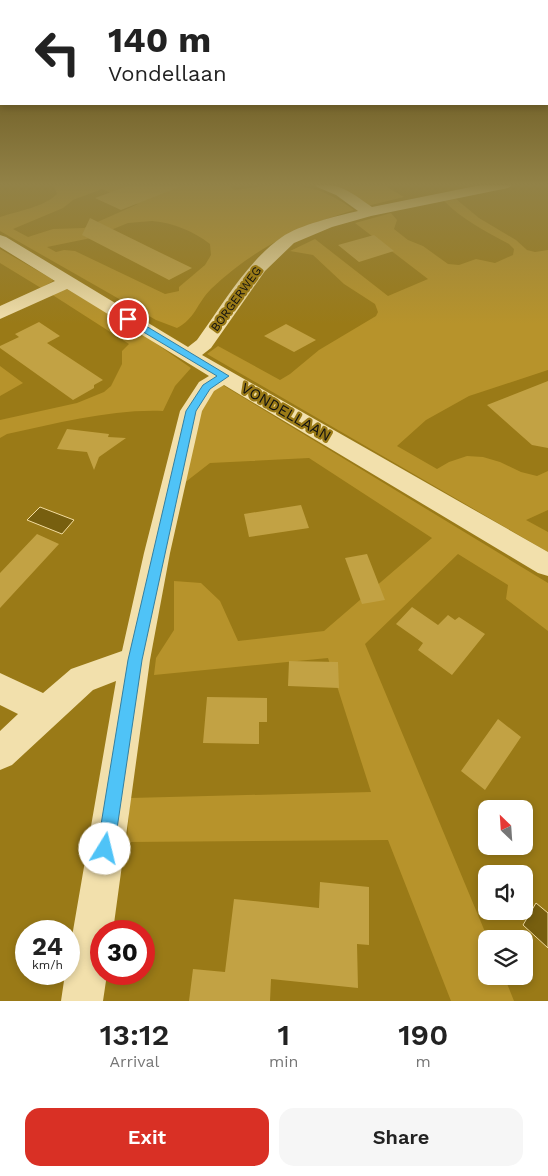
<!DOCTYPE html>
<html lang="en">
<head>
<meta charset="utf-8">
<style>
  :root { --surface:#fff; --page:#f6f6f6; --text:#222; --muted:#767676; --accent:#d93025 }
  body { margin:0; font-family:"Work Sans",sans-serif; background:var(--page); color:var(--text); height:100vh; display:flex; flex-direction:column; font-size:19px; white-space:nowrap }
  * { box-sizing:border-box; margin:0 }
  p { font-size:16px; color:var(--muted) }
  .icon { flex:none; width:28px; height:28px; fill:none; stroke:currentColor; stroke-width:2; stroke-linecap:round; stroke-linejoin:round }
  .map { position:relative; height:1001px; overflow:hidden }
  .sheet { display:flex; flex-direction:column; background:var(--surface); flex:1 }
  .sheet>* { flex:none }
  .hud { position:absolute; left:0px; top:0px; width:549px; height:105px; box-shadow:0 2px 8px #0003; background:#fff; color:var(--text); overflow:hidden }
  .needle { width:32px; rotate:335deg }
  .tools { position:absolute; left:478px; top:800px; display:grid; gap:10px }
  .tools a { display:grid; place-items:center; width:55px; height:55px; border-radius:10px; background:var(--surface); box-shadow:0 2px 8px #0003; font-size:25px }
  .speed { position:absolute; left:15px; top:920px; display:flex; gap:10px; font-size:25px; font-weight:700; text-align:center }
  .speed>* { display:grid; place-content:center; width:65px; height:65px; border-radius:50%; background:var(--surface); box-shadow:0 2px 8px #0003; line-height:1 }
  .speed small { font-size:12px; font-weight:400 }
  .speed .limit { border:8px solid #d22; background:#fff; color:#111 }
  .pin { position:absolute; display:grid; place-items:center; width:42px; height:42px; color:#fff; margin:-21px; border:2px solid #fff; border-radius:50%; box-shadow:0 1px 5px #0007 }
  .me { position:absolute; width:55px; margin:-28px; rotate:9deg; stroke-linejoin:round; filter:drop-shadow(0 0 4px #0008) }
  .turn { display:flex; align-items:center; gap:18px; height:105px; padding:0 25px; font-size:22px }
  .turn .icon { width:65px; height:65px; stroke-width:2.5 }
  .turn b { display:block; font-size:35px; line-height:42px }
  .eta { display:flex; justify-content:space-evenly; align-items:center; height:85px; text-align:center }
  .eta b { font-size:30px; font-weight:600; line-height:35px }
  .action { display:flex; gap:10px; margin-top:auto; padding:10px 25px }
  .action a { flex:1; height:58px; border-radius:15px; background:var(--accent); color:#fff; font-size:20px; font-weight:600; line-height:58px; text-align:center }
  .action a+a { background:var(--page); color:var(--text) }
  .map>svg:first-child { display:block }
  .green { fill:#b7932b; fill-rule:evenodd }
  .water { fill:#775f0f; stroke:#f4dd9f }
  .building { fill:#c2a244 }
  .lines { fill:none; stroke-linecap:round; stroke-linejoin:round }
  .minor { fill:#f2e0ac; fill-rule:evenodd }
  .route { fill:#4fc3f7; stroke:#337fa1 }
  .labels { text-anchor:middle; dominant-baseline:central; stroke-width:4.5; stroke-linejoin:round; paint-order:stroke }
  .far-street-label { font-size:12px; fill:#111; stroke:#9a7a17 }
  .street-label { font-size:15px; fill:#111; stroke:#9a7a17 }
</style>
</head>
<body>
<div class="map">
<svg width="548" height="1001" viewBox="0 0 548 1001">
  <rect width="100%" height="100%" fill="#9a7a17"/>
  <!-- green -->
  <path class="green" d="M53,184H228L234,190C282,183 312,179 354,210C300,226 253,249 211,289C197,303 195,319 177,328L156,320L0,231V217C18,211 44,207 57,194ZM102,189L138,204L84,228L53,229L28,237L13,229L63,208L73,200ZM152,221C174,223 193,231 210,244L211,255L205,265L179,287V291L165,294L75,251L64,250L56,252L47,247L91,238L128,223Z
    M316,184H382L404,197L363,207Z
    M456,199L479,218L516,240L527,250L535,252L548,250V370L469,396L426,420L397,446L437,469L449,462L467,456L483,457L500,462L521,472L537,476L548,471V510L526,520L548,532V552L207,354L218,346L280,380L290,374L319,350L376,316L378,312L375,304L344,284L313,255L290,251L315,239L388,296L428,279L355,223L391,213L397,220L394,229L408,240L423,246L448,264L459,265L476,259L495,263L513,255L514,249L509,244C485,231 463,220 444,201Z
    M0,249L52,279L53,281L41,288L0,263Z
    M65,288L135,329L191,368L175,386L163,411C111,409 59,423 7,434L0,438V420L77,403L104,392L111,386L122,364V351L129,344L51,294Z
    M0,366L23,383L0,396Z
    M221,384L548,583V631L506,599L508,585L458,554L365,644L488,939H486V976H504L514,1001H451L388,840L127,842L130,798L371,792L328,658L154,675L156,658L174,630V581L201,583L220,601L238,641L324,631L432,538L309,458L210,463L161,501L189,400Z"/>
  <!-- water -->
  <path class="water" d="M40,507L74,520L62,534L27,520Z
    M536,903L548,913V948L523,925Z"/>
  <!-- building -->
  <path class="building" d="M133,184H184V185L121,210L95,198Z
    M90,218L159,252L192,268L169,280L82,235Z
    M374,235L394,251L359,262L338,245Z
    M39,322L60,336L47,343L103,380L94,385V388L73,400L0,348V346L19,337L15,334Z
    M286,324L316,340L294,352L264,336Z
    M548,381V448L532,445L487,405Z
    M67,429L109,434L108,437L126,438L99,457L94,470L87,452L57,449Z
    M301,505L309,528L249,537L244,514Z
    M37,534L59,544L0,608V573Z
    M367,554L385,600L362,604L345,558Z
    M412,607L438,625L448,615L455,620L459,617L485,634L452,675L418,650L423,643L396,624Z
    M289,661L338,662L339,688L288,686Z
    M207,697L267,698V722H259V744L203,743Z
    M498,719L521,737L485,790L461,771Z
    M320,882L369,887V945L357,944L358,988L271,979L270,1001H189L193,969L225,972L234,899L319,908Z"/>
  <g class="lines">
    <!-- minor -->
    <path class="minor" d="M315,184C343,184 350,192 372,207L486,184H515L508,188L371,216L332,227L294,243L265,271L211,348L202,355L548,552V576L538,573L224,385L214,391L202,411L170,553L150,660L113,931H101V974H107L103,1001H61L65,974H69V954L116,681L93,690L12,765L0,770V731L18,714L0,705V673L43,693L71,669L122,651L144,553L180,411L199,382L209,376L67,289L0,319V306L55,281L0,247V235L6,237L188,347L197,340C221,307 248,260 282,237C299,225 337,216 358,211L336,195L317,187Z"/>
  </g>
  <!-- sky -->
  <linearGradient id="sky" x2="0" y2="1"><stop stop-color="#55430d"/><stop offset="0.57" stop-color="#928247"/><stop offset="1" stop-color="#928247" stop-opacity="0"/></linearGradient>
  <rect width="548" height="324" fill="url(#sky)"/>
  <!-- route -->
  <path class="route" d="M125,317H131L229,376L210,389L196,411L142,660L114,849L111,855L105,858L99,855L97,849L128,660L186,411L203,385L217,376L125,321Z"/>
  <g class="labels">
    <!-- far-street labels -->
    <g class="far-street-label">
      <text transform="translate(236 299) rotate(-54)">BORGERWEG</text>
    </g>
    <!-- street labels -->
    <g class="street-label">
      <text transform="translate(286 412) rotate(30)">VONDELLAAN</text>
    </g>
  </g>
</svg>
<div class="tools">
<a><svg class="needle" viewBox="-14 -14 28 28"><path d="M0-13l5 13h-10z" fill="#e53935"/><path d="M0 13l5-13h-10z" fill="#767676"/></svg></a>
<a><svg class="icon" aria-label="sound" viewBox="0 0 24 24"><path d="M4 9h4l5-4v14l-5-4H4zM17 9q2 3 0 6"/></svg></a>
<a><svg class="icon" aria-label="layers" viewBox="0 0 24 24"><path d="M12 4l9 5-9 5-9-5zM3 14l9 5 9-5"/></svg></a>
</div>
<div class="speed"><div>24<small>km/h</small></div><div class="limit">30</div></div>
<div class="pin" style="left:128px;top:319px;background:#d93025"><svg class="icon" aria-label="arrive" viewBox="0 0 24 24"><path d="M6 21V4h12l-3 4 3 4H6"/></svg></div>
<svg class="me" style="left:105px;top:849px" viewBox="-20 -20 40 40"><circle r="19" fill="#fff"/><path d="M0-13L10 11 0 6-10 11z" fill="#4fc3f7"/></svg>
<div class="hud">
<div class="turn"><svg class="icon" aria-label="left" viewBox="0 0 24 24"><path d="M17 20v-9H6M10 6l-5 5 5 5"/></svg><div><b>140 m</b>Vondellaan</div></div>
</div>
</div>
<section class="sheet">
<div class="eta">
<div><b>13:12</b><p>Arrival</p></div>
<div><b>1</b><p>min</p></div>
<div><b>190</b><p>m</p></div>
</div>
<div class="action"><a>Exit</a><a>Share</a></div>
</section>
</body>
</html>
